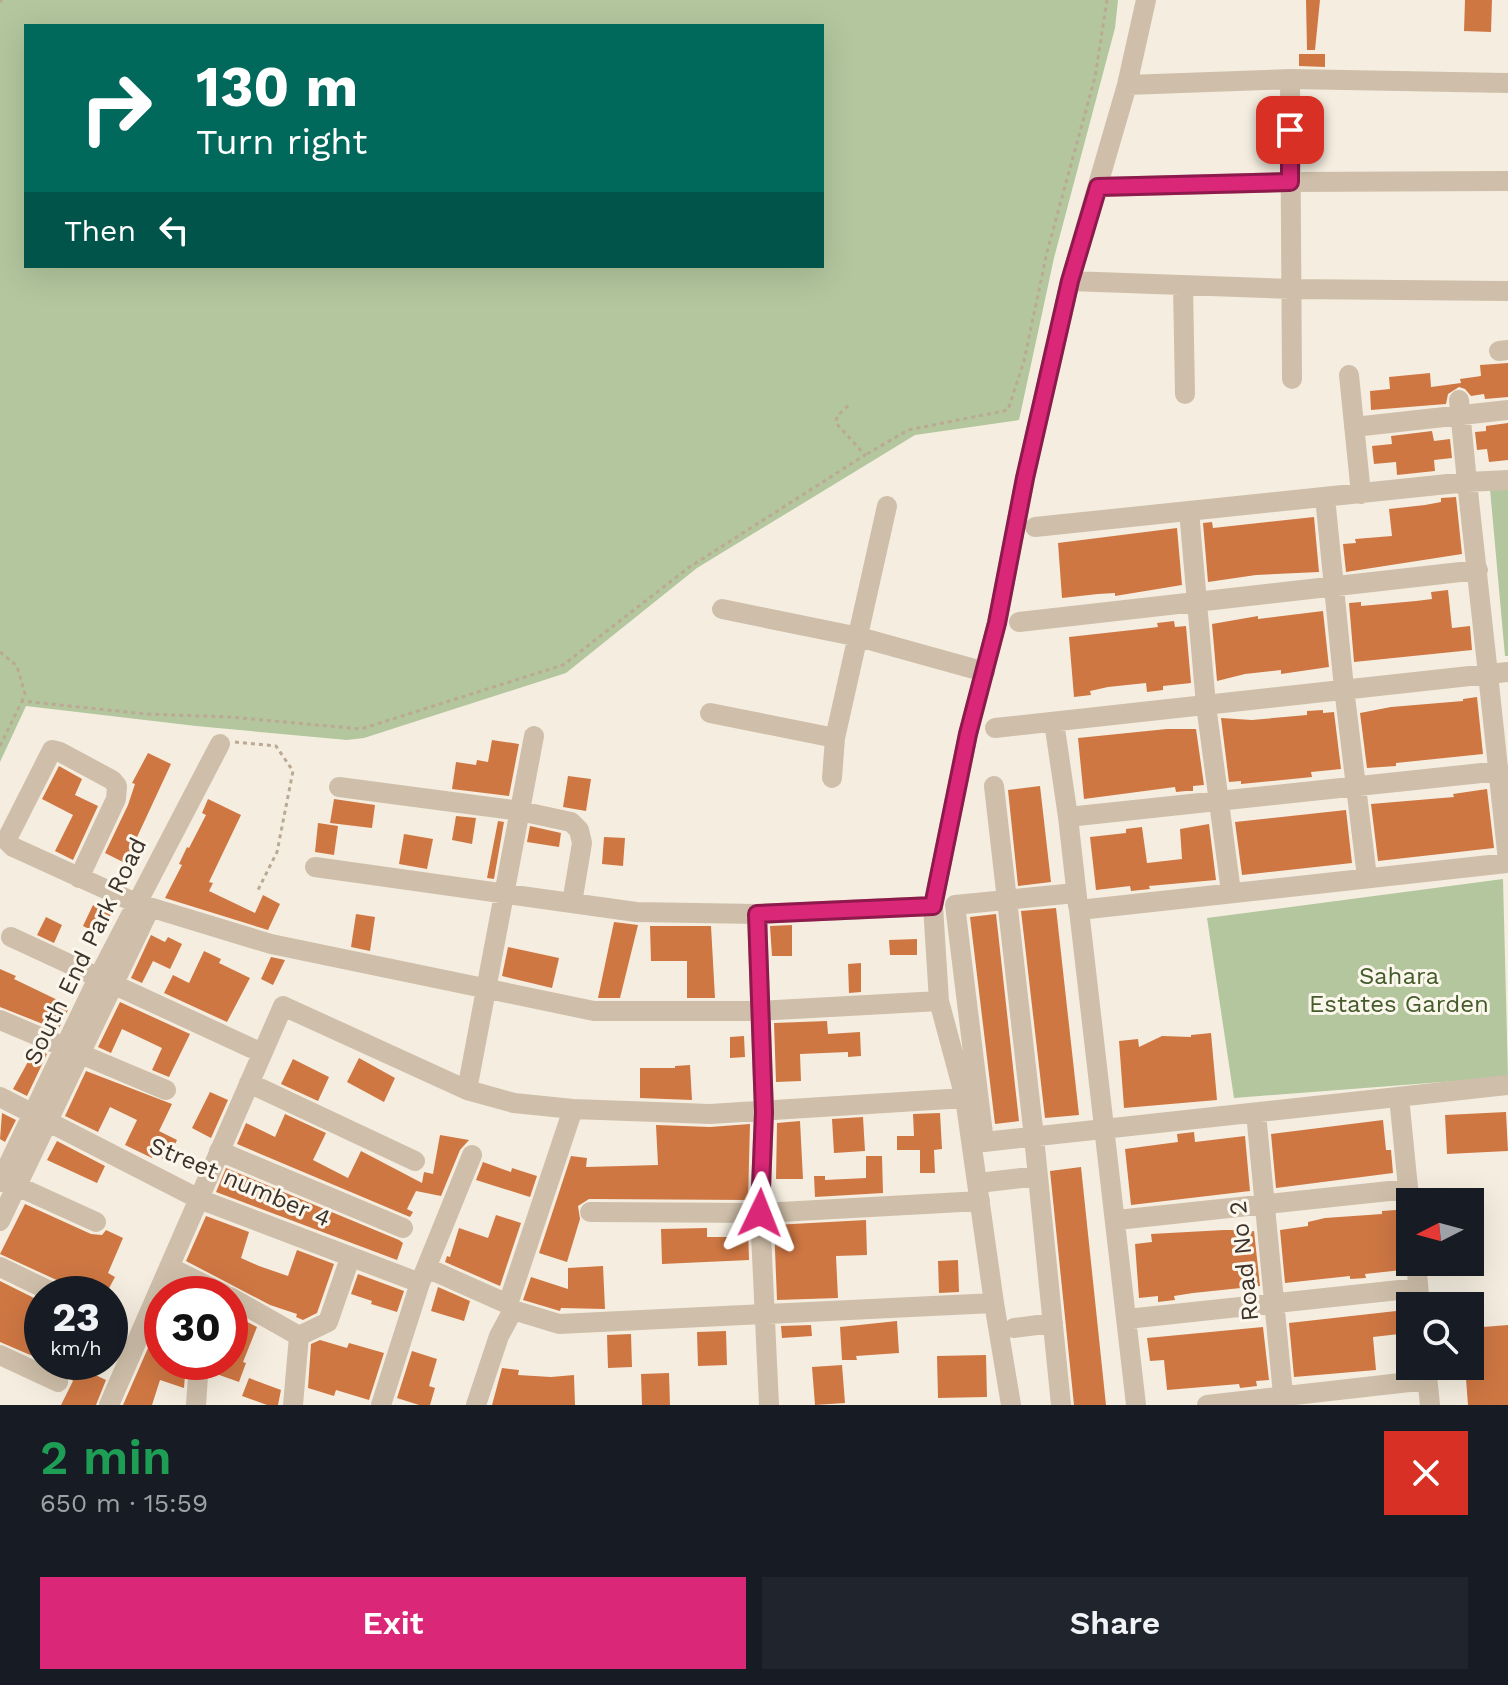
<!DOCTYPE html>
<html lang="en">
<head>
<meta charset="utf-8">
<style>
  :root { --surface:#171b24; --page:#20242c; --text:#f1f3f6; --muted:#9ea1a6; --accent:#db2777 }
  body { margin:0; font-family:"Work Sans",sans-serif; background:var(--page); color:var(--text); height:100vh; display:flex; flex-direction:column; font-size:30px; white-space:nowrap }
  * { box-sizing:border-box; margin:0 }
  p { font-size:26px; color:var(--muted) }
  .icon { flex:none; width:44px; height:44px; fill:none; stroke:currentColor; stroke-width:2; stroke-linecap:round; stroke-linejoin:round }
  .map { position:relative; height:1405px; overflow:hidden }
  .drawer { display:flex; flex-direction:column; background:var(--surface); flex:1 }
  .drawer>* { flex:none }
  .hud { position:absolute; left:24px; top:24px; width:800px; height:244px; border-radius:0px; box-shadow:0 8px 32px #0002; background:#00695c; color:#fff; overflow:hidden }
  .needle { width:52px; rotate:264deg }
  .controls { position:absolute; left:1396px; top:1188px; display:grid; gap:16px }
  .controls a { display:grid; place-items:center; width:88px; height:88px; border-radius:0px; background:var(--surface); box-shadow:0 8px 32px #0002; font-size:40px }
  .speed { position:absolute; left:24px; top:1276px; display:flex; gap:16px; font-size:40px; font-weight:700; text-align:center }
  .speed>* { display:grid; place-content:center; width:104px; height:104px; border-radius:50%; background:var(--surface); box-shadow:0 8px 32px #0002; line-height:1 }
  .speed small { font-size:20px; font-weight:400 }
  .speed .limit { border:12px solid #d22; background:#fff; color:#111 }
  .pin { position:absolute; display:grid; place-items:center; width:68px; height:68px; color:#fff; margin:-34px; border-radius:16px; box-shadow:0 4px 12px #0006 }
  .me { position:absolute; width:88px; margin:-44px; rotate:2deg; stroke-linejoin:round; filter:drop-shadow(0 0 6px #0008) }
  .turn { display:flex; align-items:center; gap:28px; height:168px; padding:0 40px; font-size:36px }
  .turn .icon { width:104px; height:104px; stroke-width:2.5 }
  .turn b { display:block; font-size:56px; line-height:68px }
  .then { display:flex; align-items:center; height:76px; padding:0 40px; background:#0003; gap:16px; font-size:30px }
  .round { display:grid; place-items:center; flex:none; width:84px; height:84px; border-radius:0px; background:var(--page) }
  .head { display:flex; align-items:center; justify-content:space-between; height:136px; padding:0 40px }
  h1 { font-size:48px; font-weight:600; line-height:60px; color:#1e9e55 }
  .button { display:flex; gap:16px; margin-top:auto; padding:16px 40px }
  .button a { flex:1; height:92px; border-radius:0px; background:var(--accent); color:#fff; font-size:32px; font-weight:600; line-height:92px; text-align:center }
  .button a+a { background:var(--page); color:var(--text) }
  .map>svg:first-child { display:block }
  .green { fill:#b3c69e; fill-rule:evenodd }
  .building { fill:#cf7743 }
  .lines { fill:none; stroke-linecap:round; stroke-linejoin:round }
  .path { stroke:#bba994; stroke-width:3; stroke-dasharray:4 4; stroke-linecap:butt }
  .minor { stroke:#cfbfaa; stroke-width:20 }
  .route-casing { stroke:#8e194d; stroke-width:20 }
  .route { stroke:#db2777; stroke-width:14 }
  .labels { text-anchor:middle; dominant-baseline:central; stroke-width:6; stroke-linejoin:round; paint-order:stroke }
  .street-label { font-size:24px; fill:#3c322a; stroke:#fcf7ed }
  .park-label { font-size:24px; fill:#445c2b; stroke:#fcf7ed }
</style>
</head>
<body>
<div class="map">
<svg width="1508" height="1405" viewBox="0 0 1508 1405">
  <rect width="100%" height="100%" fill="#f5eee0"/>
  <!-- green -->
  <path class="green" d="M0,0H1118L1115,28L1054,258L1019,420L915,435L697,568L566,673L364,738L347,740L196,726L26,706L0,762ZM26,26H822V266H26Z
    M1508,487V656H1505L1490,489Z
    M1503,879L1508,1077L1234,1098L1207,918Z"/>
  <!-- building -->
  <path class="building" d="M1306,0H1320L1315,50H1307Z
    M1465,0H1492L1491,32L1464,31Z
    M1299,54H1325V67L1299,66Z
    M1508,363V397L1485,399L1484,394L1471,396L1465,389L1459,387L1448,394L1446,404L1371,410L1370,391L1390,389L1389,377L1430,373L1431,387L1461,383L1460,379L1481,376L1480,365Z
    M1508,423V460L1489,462L1487,449L1477,450L1475,432L1486,431V426Z
    M1432,431L1434,441L1450,439L1452,458L1434,460L1435,471L1397,475L1396,462L1374,464L1372,446L1392,444L1391,436Z
    M1456,497L1462,554L1346,572L1343,544L1356,543L1355,539L1392,536L1389,509L1425,505L1441,502V498Z
    M1314,517L1319,572L1256,575L1208,582L1203,523L1212,522L1213,528Z
    M1177,528L1182,585L1115,596V593L1098,594L1062,598L1058,543Z
    M1448,590L1452,628L1470,626L1472,650L1354,662L1349,603L1361,602V606L1416,601L1432,599L1431,592Z
    M1323,611L1329,667L1281,674V670L1245,674L1217,681L1212,624L1258,616V619Z
    M1174,621L1175,627L1186,626L1191,683L1163,686V690L1147,692L1146,683L1108,687L1090,691L1091,695L1074,697L1069,637L1141,629L1158,627L1157,623Z
    M1477,697L1483,754L1396,763V766L1367,768L1360,713L1391,707L1463,701V699Z
    M1323,710V713L1334,712L1341,769L1311,772L1312,777L1241,784V781L1229,782L1221,718L1252,720L1307,715V711Z
    M1167,729H1196L1204,785L1193,786V791H1186L1176,792L1175,787L1084,799L1078,738Z
    M492,740L519,744L509,796L452,789L456,762L476,765L477,760L488,762Z
    M148,753L171,764L125,863L105,853L128,805L135,784L132,783Z
    M59,766L82,779L75,795L98,806L73,860L55,851L73,815L42,799Z
    M568,776L591,779L586,811L563,807Z
    M1040,786L1051,882L1018,886L1008,790Z
    M1487,789L1494,848L1378,861L1371,804L1454,797L1453,794Z
    M208,799L241,815L209,882L213,883L209,891L255,913L263,895L280,904L268,930L165,898L182,865L179,864L187,847L189,848L206,815L202,813Z
    M334,799L375,805L372,828L330,823Z
    M1346,810L1352,863L1242,875L1235,822Z
    M456,816L476,818L472,844L452,840Z
    M498,821L504,822L494,879L487,878Z
    M318,823L338,826L334,855L315,852Z
    M1209,824L1216,880L1149,886L1150,889L1131,891L1130,886L1096,890L1090,837L1126,833V829L1142,827L1147,863L1182,859L1180,829Z
    M530,826L561,833L559,847L527,842Z
    M404,834L433,839L427,869L399,864Z
    M604,837L625,838L623,866L602,864Z
    M93,905L111,914L101,935L83,926Z
    M1056,908L1079,1115L1045,1118L1021,911Z
    M356,914L375,917L370,951L351,947Z
    M996,914L1019,1121L995,1124L970,917Z
    M46,917L62,925L54,943L37,935Z
    M614,922L638,925L620,998H598Z
    M792,925V956H772L770,926Z
    M650,926H711L715,998H687V961H651Z
    M151,935L165,942L168,937L182,944L170,969L153,961L142,983L131,978Z
    M917,939V955H890L889,940Z
    M508,947L559,958L552,988L502,976Z
    M204,951L221,959L219,963L250,978L227,1022L164,993L173,975L189,983Z
    M271,957L285,960L273,985L261,979Z
    M861,963V992L849,993L848,964Z
    M0,969L16,976L14,979L70,1006L58,1030L0,1007Z
    M120,1002L190,1034L169,1077L152,1070L162,1048L122,1029L111,1053L98,1047Z
    M827,1021L828,1034L860,1032L861,1056L848,1057V1052L800,1054L801,1081L776,1082L774,1023Z
    M1211,1033L1217,1100L1124,1108L1119,1041L1138,1039L1139,1047L1162,1036L1191,1037V1035Z
    M744,1036L745,1057L730,1058V1037Z
    M35,1049L47,1054L27,1096L13,1089Z
    M359,1058L395,1078L384,1102L347,1082Z
    M293,1059L329,1077L318,1101L281,1084Z
    M690,1065L692,1100L640,1098V1068H675V1066Z
    M86,1071L172,1104L159,1131L177,1140L167,1161L154,1154L152,1158L125,1145L137,1120L110,1107L98,1132L65,1116Z
    M210,1092L228,1100L211,1138L192,1128Z
    M1506,1112L1508,1151L1447,1154L1445,1115Z
    M2,1113L16,1120L5,1142L0,1139Z
    M940,1113L942,1149L934,1150L935,1173H920V1150H897V1136H914L913,1114Z
    M285,1114L326,1133L313,1160L348,1178L361,1151L422,1183L424,1172L433,1174L440,1135L469,1140L460,1150L441,1196L416,1191L407,1209L413,1212L410,1217L237,1144L246,1123L275,1137Z
    M863,1117L865,1151L834,1153L832,1119Z
    M1383,1120L1386,1150H1391L1393,1173L1276,1188L1271,1134Z
    M800,1121L803,1179H776L777,1123Z
    M750,1124L748,1200L589,1199L578,1206L580,1219L567,1262L539,1253L571,1156L587,1158L586,1167L658,1165L656,1125L710,1127Z
    M1194,1132L1195,1142L1245,1136L1250,1191L1131,1205L1125,1149L1178,1142L1177,1134Z
    M57,1141L105,1166L97,1183L47,1160Z
    M866,1156H882L883,1193L815,1197L814,1176H825V1180L866,1178Z
    M483,1162L511,1172L512,1168L537,1176L530,1197L476,1180Z
    M1081,1167L1106,1405H1074L1050,1171Z
    M226,1168L399,1240L403,1243L397,1260L216,1192Z
    M25,1204L91,1234L102,1235L106,1230L123,1238L108,1273L115,1277L106,1294H87L0,1254Z
    M1396,1210L1402,1270L1365,1274L1366,1278L1350,1279V1276L1285,1283L1280,1230L1308,1226V1222L1325,1218L1382,1214V1211Z
    M496,1215L521,1223L500,1286L445,1262L447,1256L450,1257L459,1228L488,1238Z
    M206,1216L249,1232L241,1258L259,1266L288,1276L297,1250L334,1264L317,1313L303,1320L296,1317L297,1314L270,1305L186,1261Z
    M866,1220L867,1255L836,1256L838,1298L777,1300L774,1225Z
    M743,1226H748L749,1260L662,1264L661,1229L707,1228V1237H743Z
    M1224,1230H1241V1233L1254,1231L1260,1286L1193,1293L1174,1296L1175,1300L1158,1302V1296L1139,1298L1135,1244L1152,1242L1151,1234Z
    M958,1260L959,1292L939,1293L938,1261Z
    M603,1266L605,1309L561,1308L560,1311L523,1300L531,1277L568,1289V1268Z
    M358,1274L404,1291L397,1312L371,1304L372,1301L351,1294Z
    M0,1281L42,1302V1360L0,1342Z
    M438,1287L470,1301L464,1321L431,1311Z
    M1405,1310L1408,1333L1373,1337L1376,1370L1294,1377L1289,1323Z
    M162,1316V1362H186L184,1388L160,1380L152,1405H123Z
    M238,1317L257,1327L243,1362L246,1363L239,1382L211,1372L212,1362H230V1331L233,1332Z
    M897,1321L899,1353L856,1356L857,1360H842L840,1327Z
    M811,1325L812,1336L782,1338L781,1326Z
    M1508,1325V1405H1468L1465,1366H1470V1328Z
    M1263,1327L1269,1380L1256,1381L1257,1386L1240,1388L1239,1384L1167,1390L1164,1360L1150,1361L1147,1338Z
    M726,1331L727,1365L698,1366L697,1332Z
    M631,1334L632,1367L608,1368L607,1335Z
    M320,1340L347,1348L349,1343L384,1353L369,1400L336,1390L334,1396L308,1388L311,1344Z
    M412,1351L437,1359L429,1386L435,1388L430,1405H419L397,1398Z
    M986,1355L987,1397L938,1398L937,1356Z
    M46,1362H68L106,1380L96,1405H61L73,1381L64,1371Z
    M842,1365L845,1403L815,1405L812,1367Z
    M502,1368L519,1370L518,1375L551,1377L574,1375L575,1405H492Z
    M669,1373L670,1405H642L641,1374Z
    M249,1378L281,1390L278,1405H267L242,1396Z"/>
  <g class="lines">
    <!-- path -->
    <path class="path" d="M0,2L2,0
      M867,454L908,430L1008,410L1024,361L1047,252L1095,77L1107,0
      M0,652L17,666L25,694L22,701
      M235,742L276,746L293,771L277,852L258,890
      M0,746L22,701L146,714L230,717L361,729L563,665L688,568L865,455L836,423L837,416L851,403"/>
    <!-- minor -->
    <path class="minor" d="M1290,79L1292,379
      M1127,85L1290,79L1508,83
      M1098,187L1290,182L1508,181
      M1070,281L1292,289L1508,291
      M1183,285L1185,394
      M1499,351L1508,350
      M1349,375L1361,494
      M1354,427L1508,410
      M1508,480L1467,482L1488,674L1508,672
      M1325,497L1344,688L1367,877
      M1189,511L1206,705L1231,892
      M1035,527L1467,482L1459,400
      M722,609L859,637L985,672
      M1019,622L1478,570
      M710,713L835,738
      M1054,722L1068,817
      M995,728L1488,674L1508,861
      M832,778L835,738L887,506
      M994,786L1034,1137L1061,1405
      M339,787L520,811L571,822L579,830L582,843L572,903
      M315,867L636,912L757,914L933,906
      M79,878L116,799L117,786L112,780L60,752L52,750L9,835L8,842L13,847L136,903L271,944L594,1011H759L939,1001
      M1075,893L955,905L984,1142L1508,1085
      M1078,906L1068,817L1500,771
      M757,914L764,1112L760,1213L769,1405
      M11,937L262,1053
      M0,1020L166,1090
      M249,1083L415,1161
      M467,1090L534,736
      M0,1097L199,1199L420,1283
      M1399,1097L1410,1208
      M1256,1113L1284,1405
      M219,1151L403,1228
      M4,1180L96,1222
      M0,1182L98,978L220,744
      M987,1182L1038,1176
      M590,1212L760,1213L980,1201
      M1117,1220L1408,1189
      M0,1221L150,908
      M1416,1262L1420,1306
      M0,1267L56,1294
      M169,1267L224,1294
      M427,1268L508,1304L513,1310L559,1324L994,1303
      M230,1297L299,1336
      M508,1304L573,1109
      M1127,1319L1418,1288
      M1014,1328L1053,1323
      M0,1355L58,1382
      M1426,1366L1430,1405
      M109,1405L283,1006L467,1090L514,1103L573,1109L710,1114L965,1098
      M196,1405L199,1362
      M293,1405L299,1336L328,1322L350,1258
      M381,1405L420,1283L472,1155
      M476,1405L499,1336L513,1310
      M1011,1405L994,1303L965,1098L939,1001L933,906L968,734L997,623L1025,478L1070,281L1127,85L1146,0
      M1136,1405L1079,910L1508,863
      M1207,1405L1427,1380"/>
  </g>
  <g class="lines">
    <!-- route casing -->
    <g class="route-casing">
      <path id="route" d="M760,1213L764,1112L757,914L933,906L968,734L997,623L1025,478L1070,281L1098,187L1290,182V130"/>
    </g>
    <!-- route -->
    <use href="#route" class="route"/>
  </g>
  <g class="labels">
    <!-- street labels -->
    <g class="street-label">
      <text transform="translate(85 951) rotate(-64)">South End Park Road</text>
      <text transform="translate(240 1182) rotate(23)">Street number 4</text>
      <text transform="translate(1244 1261) rotate(-96)">Road No 2</text>
    </g>
    <!-- park labels -->
    <g class="park-label">
      <text x="1399" y="976">Sahara<tspan x="1399" dy="28">Estates Garden</tspan></text>
    </g>
  </g>
</svg>
<div class="controls">
<a><svg class="needle" viewBox="-14 -14 28 28"><path d="M0-13l5 13h-10z" fill="#e53935"/><path d="M0 13l5-13h-10z" fill="#9ea1a6"/></svg></a>
<a><svg class="icon" aria-label="search" viewBox="0 0 24 24"><circle cx="10" cy="10" r="6"/><path d="M15 15l6 6"/></svg></a>
</div>
<div class="speed"><div>23<small>km/h</small></div><div class="limit">30</div></div>
<div class="pin" style="left:1290px;top:130px;background:#d93025"><svg class="icon" aria-label="arrive" viewBox="0 0 24 24"><path d="M6 21V4h12l-3 4 3 4H6"/></svg></div>
<svg class="me" style="left:760px;top:1213px" viewBox="-20 -20 40 40"><path d="M0-17L14 15 0 8-14 15z" fill="#db2777" stroke="#fff" stroke-width="4"/></svg>
<div class="hud">
<div class="turn"><svg class="icon" aria-label="right" viewBox="0 0 24 24"><path d="M7 20v-9h11M14 6l5 5-5 5"/></svg><div><b>130 m</b>Turn right</div></div>
<div class="then">Then<svg class="icon" aria-label="left" viewBox="0 0 24 24"><path d="M17 20v-9H6M10 6l-5 5 5 5"/></svg></div>
</div>
</div>
<section class="drawer">
<div class="head"><div><h1>2 min</h1><p>650 m · 15:59</p></div><a class="round" style="background:#d93025;color:#fff"><svg class="icon" aria-label="close" viewBox="0 0 24 24"><path d="M6 6l12 12M18 6L6 18"/></svg></a></div>
<div class="button"><a>Exit</a><a>Share</a></div>
</section>
</body>
</html>
